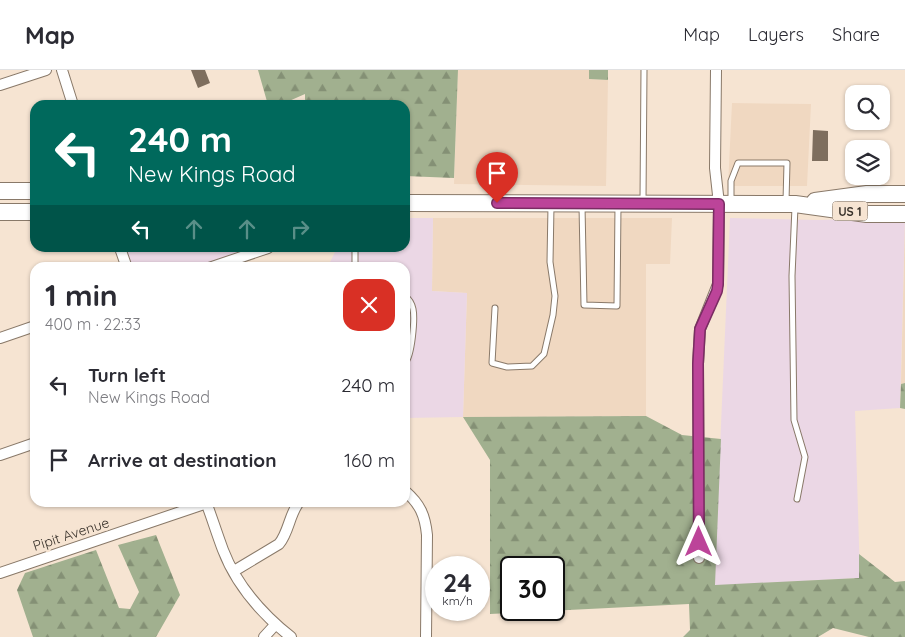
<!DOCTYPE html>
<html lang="en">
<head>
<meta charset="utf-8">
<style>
  :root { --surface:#fff; --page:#f7f7f7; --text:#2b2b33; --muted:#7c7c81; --line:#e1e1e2 }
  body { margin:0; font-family:Quicksand,sans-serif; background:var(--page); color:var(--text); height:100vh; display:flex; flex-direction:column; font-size:19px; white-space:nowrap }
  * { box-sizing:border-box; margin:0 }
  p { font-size:16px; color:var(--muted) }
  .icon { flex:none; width:28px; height:28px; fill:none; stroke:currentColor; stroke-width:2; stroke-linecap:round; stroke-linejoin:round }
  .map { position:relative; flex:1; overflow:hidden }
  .side { position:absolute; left:30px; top:192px; width:380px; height:245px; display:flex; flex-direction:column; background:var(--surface); border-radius:15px; box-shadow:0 1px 4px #0004 }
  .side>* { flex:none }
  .hud { position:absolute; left:30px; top:30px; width:380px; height:152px; border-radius:15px; box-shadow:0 1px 4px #0004; background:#00695c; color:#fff; overflow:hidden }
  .controls { position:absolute; left:845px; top:15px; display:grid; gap:10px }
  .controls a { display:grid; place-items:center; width:45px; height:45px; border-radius:10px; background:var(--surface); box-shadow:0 1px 4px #0004; font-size:25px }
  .speed { position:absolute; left:425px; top:486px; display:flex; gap:10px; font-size:25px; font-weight:700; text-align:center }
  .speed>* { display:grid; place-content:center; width:65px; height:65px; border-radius:50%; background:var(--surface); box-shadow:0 1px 4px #0004; line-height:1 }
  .speed small { font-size:12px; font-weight:400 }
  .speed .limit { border:2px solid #111; border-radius:8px; background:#fff; color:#111 }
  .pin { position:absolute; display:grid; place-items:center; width:42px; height:42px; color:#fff; margin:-51px -21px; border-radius:50% 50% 50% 0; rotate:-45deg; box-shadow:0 0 5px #0007 }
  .pin .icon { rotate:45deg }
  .me { position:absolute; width:55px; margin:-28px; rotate:0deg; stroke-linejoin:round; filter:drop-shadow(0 0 4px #0008) }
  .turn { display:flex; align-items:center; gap:18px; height:105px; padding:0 15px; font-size:22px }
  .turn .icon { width:65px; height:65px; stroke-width:2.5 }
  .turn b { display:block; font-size:35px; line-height:42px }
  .lanes { display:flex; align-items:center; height:48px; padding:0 15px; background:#0003; justify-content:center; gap:25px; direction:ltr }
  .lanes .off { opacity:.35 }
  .round { display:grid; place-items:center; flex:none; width:52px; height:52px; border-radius:15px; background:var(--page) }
  .overview { display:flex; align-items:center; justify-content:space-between; height:85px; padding:0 15px }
  h1 { font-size:30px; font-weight:700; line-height:38px }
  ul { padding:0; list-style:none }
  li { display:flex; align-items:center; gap:15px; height:75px; padding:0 15px }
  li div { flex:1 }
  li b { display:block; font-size:19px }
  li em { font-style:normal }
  header { display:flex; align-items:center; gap:30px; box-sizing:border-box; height:70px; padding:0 25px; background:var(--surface); border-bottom:1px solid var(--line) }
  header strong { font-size:24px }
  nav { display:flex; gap:28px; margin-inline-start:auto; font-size:18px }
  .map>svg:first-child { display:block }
  .built { fill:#f0d8c1 }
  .industrial { fill:#ebd7e5 }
  .forest { fill:url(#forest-firs); fill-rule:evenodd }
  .building { fill:#7e6e5e }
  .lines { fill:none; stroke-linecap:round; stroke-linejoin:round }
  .service-casing { stroke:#897969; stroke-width:7 }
  .minor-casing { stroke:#897969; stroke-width:12 }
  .trunk-casing { stroke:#897969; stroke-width:18 }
  .service { stroke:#fff; stroke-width:5 }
  .minor { stroke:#fff; stroke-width:10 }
  .trunk { stroke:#fff; stroke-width:16 }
  .route-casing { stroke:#7a2c63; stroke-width:12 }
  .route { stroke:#bc4499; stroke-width:9 }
  .labels { text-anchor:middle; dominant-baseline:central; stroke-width:5; stroke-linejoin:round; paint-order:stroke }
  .shield { fill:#f6e4d2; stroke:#72685e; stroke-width:1 }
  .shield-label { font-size:12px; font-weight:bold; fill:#3a332c }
  .street-label { font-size:14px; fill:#3a332c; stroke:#f6e4d2 }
</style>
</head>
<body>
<header>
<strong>Map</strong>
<nav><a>Map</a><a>Layers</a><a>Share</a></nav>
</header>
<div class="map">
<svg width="905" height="567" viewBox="0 0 905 567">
  <defs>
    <pattern id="forest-firs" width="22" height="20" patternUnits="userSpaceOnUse" patternTransform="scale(1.25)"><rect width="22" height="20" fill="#a1b08f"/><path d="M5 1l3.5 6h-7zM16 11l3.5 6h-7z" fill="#849075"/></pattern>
  </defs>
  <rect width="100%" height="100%" fill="#f6e4d2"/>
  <!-- built -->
  <path class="built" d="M458,0H589V9L608,10L606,116L454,114Z
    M732,33L811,34L807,116H728Z
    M433,148H672L670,194H646V346L463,347L467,223L432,221Z
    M905,148V313L901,314Z"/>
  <!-- industrial -->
  <path class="industrial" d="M405,148H433L432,221L467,223L463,347L405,348V198H327L337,178H405Z
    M730,148L818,150L905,148L900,338L855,341L860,508L714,516Z
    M125,178H257L197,198L132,197Z"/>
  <!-- forest -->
  <path class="forest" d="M258,0H458L454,108L405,106V35H305V24L280,35H268Z
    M589,0H608V10L589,9Z
    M905,313V339L900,338L901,314Z
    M646,346L682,365L721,369L715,515L859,508V484L895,512L905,511V567H869L833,558L818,567H683L690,560L689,534L490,544V390L463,347ZM511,498H554V540H511Z
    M156,465L180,525L156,567H33L17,520L25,503L96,480L119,538L130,539L139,522L118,475Z"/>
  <!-- building -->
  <path class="building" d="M191,0H205L210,13L198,18Z
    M813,60L828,61V91H812Z"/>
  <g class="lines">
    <!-- service casing -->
    <g class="service-casing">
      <path id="service" d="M643,130L644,0
        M731,131V111L738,93H787L786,131
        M582,136L584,235L617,236L618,136
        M795,137L792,206L794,350L805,387L797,429
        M355,178V193L356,198
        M405,226C409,229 412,234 413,239C415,249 412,286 405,293
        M495,238L492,293L507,297L532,296L544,284L553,245L555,226L550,192L551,136"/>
    </g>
    <!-- minor casing -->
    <g class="minor-casing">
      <path id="minor" d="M62,0L73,35
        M0,15L46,0
        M120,178L127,198
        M209,198L268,178
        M0,268L35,256
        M0,385L35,373
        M405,421C420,434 425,445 427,465L426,567
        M206,432C212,448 217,464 223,480C236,514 262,544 291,567
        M699,488L698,294L700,259L718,214L719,134L715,98L716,0
        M234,501L279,474C289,462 289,445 299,432
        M0,503L207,433
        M264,567L275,555"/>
    </g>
    <!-- trunk casing -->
    <g class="trunk-casing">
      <path id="trunk" d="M0,121H35
        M815,131L867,124H905
        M405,133L795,134L867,144H905
        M0,142H35"/>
    </g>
    <!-- service -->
    <use href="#service" class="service"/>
    <!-- minor -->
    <use href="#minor" class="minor"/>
    <!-- trunk -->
    <use href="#trunk" class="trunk"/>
  </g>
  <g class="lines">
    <!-- route casing -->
    <g class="route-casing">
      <path id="route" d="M497,133L719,134L718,214L717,221L700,259L698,294L699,472"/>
    </g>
    <!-- route -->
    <use href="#route" class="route"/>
  </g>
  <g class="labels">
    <!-- shield labels -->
    <rect class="shield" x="832.5" y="131.5" width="35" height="19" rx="4"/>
    <g class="shield-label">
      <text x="850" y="141">US 1</text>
    </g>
    <!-- street labels -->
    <g class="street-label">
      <text transform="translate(71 464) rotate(-18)">Pipit Avenue</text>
    </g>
  </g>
</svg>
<div class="controls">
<a><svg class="icon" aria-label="search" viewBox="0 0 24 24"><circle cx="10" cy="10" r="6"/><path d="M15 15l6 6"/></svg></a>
<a><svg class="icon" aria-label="layers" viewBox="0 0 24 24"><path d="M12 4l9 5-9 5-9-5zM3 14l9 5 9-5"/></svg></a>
</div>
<div class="speed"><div>24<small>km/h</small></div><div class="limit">30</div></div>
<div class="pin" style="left:497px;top:133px;background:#d93025"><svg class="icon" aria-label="arrive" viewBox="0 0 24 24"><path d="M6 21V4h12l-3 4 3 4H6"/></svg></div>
<svg class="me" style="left:699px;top:472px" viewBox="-20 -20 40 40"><path d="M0-17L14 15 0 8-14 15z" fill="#bc4499" stroke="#fff" stroke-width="4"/></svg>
<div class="hud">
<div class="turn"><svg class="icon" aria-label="left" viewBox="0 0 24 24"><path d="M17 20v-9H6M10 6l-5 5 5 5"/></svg><div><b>240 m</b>New Kings Road</div></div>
<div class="lanes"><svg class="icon" aria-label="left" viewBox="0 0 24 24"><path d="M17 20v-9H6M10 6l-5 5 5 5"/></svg><svg class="icon off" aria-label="ahead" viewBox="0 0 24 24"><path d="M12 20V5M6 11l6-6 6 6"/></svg><svg class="icon off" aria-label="ahead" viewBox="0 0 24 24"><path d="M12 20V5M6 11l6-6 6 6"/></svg><svg class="icon off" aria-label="right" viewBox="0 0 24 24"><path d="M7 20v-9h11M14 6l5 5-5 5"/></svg></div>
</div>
<section class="side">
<div class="overview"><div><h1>1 min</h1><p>400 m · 22:33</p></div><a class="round" style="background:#d93025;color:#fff"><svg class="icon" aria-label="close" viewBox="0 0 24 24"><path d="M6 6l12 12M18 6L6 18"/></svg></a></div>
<ul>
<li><svg class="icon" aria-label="left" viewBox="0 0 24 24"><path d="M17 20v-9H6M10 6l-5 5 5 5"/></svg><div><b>Turn left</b><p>New Kings Road</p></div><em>240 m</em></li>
<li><svg class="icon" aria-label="arrive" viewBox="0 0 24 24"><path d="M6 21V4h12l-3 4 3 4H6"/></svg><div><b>Arrive at destination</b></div><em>160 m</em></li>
</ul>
</section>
</div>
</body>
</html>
